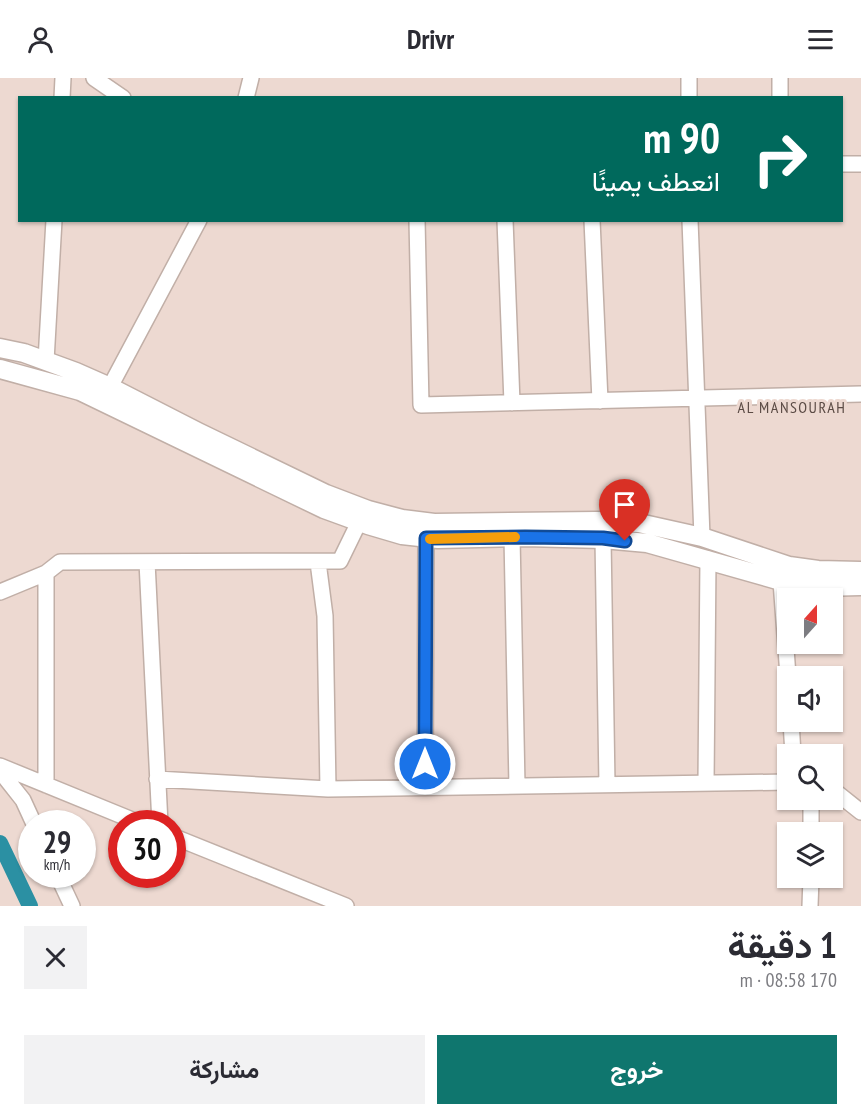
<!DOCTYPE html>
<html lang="ar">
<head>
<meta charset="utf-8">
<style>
  :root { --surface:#fff; --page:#f2f2f3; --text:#2b2b33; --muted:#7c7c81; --accent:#0f766e }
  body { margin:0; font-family:"PT Sans Narrow",Vazirmatn,sans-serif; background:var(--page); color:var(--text); direction:rtl; height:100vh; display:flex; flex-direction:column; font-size:22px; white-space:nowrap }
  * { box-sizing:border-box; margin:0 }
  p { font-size:20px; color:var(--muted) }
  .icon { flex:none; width:33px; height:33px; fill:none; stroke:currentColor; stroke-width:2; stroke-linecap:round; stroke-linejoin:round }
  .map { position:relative; height:828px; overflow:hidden; direction:ltr }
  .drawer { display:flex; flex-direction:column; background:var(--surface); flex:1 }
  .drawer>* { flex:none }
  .top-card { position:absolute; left:18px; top:18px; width:825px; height:126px; border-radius:0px; box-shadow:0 2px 4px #0004; direction:rtl; background:#00695c; color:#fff; overflow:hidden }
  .needle { width:39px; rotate:21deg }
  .controls { position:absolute; left:777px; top:510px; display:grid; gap:12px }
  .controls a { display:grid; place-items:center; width:66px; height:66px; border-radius:0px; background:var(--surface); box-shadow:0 2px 4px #0004; font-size:30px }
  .speed { position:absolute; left:18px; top:732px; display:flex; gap:12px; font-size:30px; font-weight:700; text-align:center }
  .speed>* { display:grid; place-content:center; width:78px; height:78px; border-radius:50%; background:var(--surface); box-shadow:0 2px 4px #0004; line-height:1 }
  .speed small { font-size:15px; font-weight:400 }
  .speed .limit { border:9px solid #d22; background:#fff; color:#111 }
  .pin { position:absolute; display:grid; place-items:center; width:51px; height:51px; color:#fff; margin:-62px -26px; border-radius:50% 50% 50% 0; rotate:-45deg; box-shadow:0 0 6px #0007 }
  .pin .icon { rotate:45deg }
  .me { position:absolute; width:66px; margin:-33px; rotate:0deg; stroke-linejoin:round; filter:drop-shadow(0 0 4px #0008) }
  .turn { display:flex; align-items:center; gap:21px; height:126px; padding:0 24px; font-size:27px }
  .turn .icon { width:78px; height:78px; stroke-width:2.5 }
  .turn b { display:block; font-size:42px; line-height:51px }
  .round { display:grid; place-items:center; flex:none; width:63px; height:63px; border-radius:0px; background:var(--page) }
  .overview { display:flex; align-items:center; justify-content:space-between; height:102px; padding:0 24px }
  h1 { font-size:36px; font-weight:700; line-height:45px }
  .action { display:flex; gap:12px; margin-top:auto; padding:12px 24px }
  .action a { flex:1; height:69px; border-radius:0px; background:var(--accent); color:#fff; font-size:24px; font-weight:700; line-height:69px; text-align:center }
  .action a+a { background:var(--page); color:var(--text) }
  header { display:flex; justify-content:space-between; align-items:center; height:78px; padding:0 24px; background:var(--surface); font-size:27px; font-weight:700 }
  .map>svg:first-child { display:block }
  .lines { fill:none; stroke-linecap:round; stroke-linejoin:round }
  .canal { stroke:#2b90a3; stroke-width:16 }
  .minor-casing { stroke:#c1afa7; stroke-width:18 }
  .tertiary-casing { stroke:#c1afa7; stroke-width:21 }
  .minor { stroke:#fff; stroke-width:15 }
  .tertiary { stroke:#fff; stroke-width:18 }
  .route-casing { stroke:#114b97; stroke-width:15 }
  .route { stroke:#1a73e8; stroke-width:10 }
  .slow { stroke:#f59e0b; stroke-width:10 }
  .labels { text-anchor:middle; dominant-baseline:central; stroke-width:6; stroke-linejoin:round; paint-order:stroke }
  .neighbourhood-label { font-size:16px; letter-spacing:1.5px; fill:#5b4b45; stroke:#edd9d1 }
</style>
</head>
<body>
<header><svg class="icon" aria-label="menu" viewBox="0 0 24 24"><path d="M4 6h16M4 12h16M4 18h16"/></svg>Drivr<svg class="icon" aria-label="person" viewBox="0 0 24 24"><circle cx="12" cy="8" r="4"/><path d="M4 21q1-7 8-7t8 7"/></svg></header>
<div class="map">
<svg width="861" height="828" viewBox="0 0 861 828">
  <rect width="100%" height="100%" fill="#edd9d1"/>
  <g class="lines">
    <!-- canal -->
    <path class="canal" d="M0,765L30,828"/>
    <!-- minor casing -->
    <g class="minor-casing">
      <path id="minor" d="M94,0L123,20
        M62,20L63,0
        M246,20L251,0
        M689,20V0
        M780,20V0
        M842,86H861
        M417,142L421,327L861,316
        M505,142L512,325
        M592,142L600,323
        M690,142L702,459
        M46,283L54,142
        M110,309L199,142
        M512,459L517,708
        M603,461L607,707
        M147,484L160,746
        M318,484L325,538L328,711L788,704
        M781,503L788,598
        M0,514L46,495
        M791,644L793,676
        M0,688L142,746
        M0,693L23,722L34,746
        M157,701L328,711
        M706,705L708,481
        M46,707V495L60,484L340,483L359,444
        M425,709L426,460
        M832,711L861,734
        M811,754V722
        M172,758L346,828
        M57,796L72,828
        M810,828L811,800"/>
    </g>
    <!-- tertiary casing -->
    <g class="tertiary-casing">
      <path id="tertiary" d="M0,270L24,275L76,294L110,309L198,354L326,416L368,432L402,441L434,445L597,443L639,445L702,459L789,488L818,492L861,493
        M0,291L80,313L324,431L368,447L402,457L438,461L525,459L603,461L647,465L781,503L820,509L861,508"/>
    </g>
    <!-- minor -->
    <use href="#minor" class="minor"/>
    <!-- tertiary -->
    <use href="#tertiary" class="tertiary"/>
  </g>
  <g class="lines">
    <!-- route casing -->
    <g class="route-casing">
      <path id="route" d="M425,686L426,460L525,459L603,460L625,463"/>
    </g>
    <!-- route -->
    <use href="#route" class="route"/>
    <!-- slow -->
    <path class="slow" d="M430,461L515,459"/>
  </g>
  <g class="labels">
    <!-- neighbourhood labels -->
    <g class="neighbourhood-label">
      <text x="792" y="329">AL MANSOURAH</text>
    </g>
  </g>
</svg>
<div class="controls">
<a><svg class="needle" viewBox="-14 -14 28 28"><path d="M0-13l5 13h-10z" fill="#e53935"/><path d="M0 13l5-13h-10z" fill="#7c7c81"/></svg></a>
<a><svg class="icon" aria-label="sound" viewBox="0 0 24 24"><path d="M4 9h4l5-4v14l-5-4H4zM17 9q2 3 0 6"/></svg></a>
<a><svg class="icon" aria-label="search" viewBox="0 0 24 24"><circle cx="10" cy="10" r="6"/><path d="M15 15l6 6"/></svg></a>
<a><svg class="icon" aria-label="layers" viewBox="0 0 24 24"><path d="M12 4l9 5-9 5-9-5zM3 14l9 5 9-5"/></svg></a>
</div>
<div class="speed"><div>29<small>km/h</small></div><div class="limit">30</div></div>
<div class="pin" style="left:625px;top:463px;background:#d93025"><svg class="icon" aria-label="arrive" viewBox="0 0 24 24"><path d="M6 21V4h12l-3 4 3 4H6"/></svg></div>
<svg class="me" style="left:425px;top:686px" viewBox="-20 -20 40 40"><circle r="17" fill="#1a73e8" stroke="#fff" stroke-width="3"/><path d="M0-11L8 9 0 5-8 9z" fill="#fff"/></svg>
<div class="top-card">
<div class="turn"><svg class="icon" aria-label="right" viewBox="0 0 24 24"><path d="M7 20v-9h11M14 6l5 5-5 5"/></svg><div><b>90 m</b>انعطف يمينًا</div></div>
</div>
</div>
<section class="drawer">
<div class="overview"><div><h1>1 دقيقة</h1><p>170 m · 08:58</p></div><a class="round"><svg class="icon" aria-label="close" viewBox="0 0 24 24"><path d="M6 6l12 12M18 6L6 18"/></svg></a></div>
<div class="action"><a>خروج</a><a>مشاركة</a></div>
</section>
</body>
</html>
